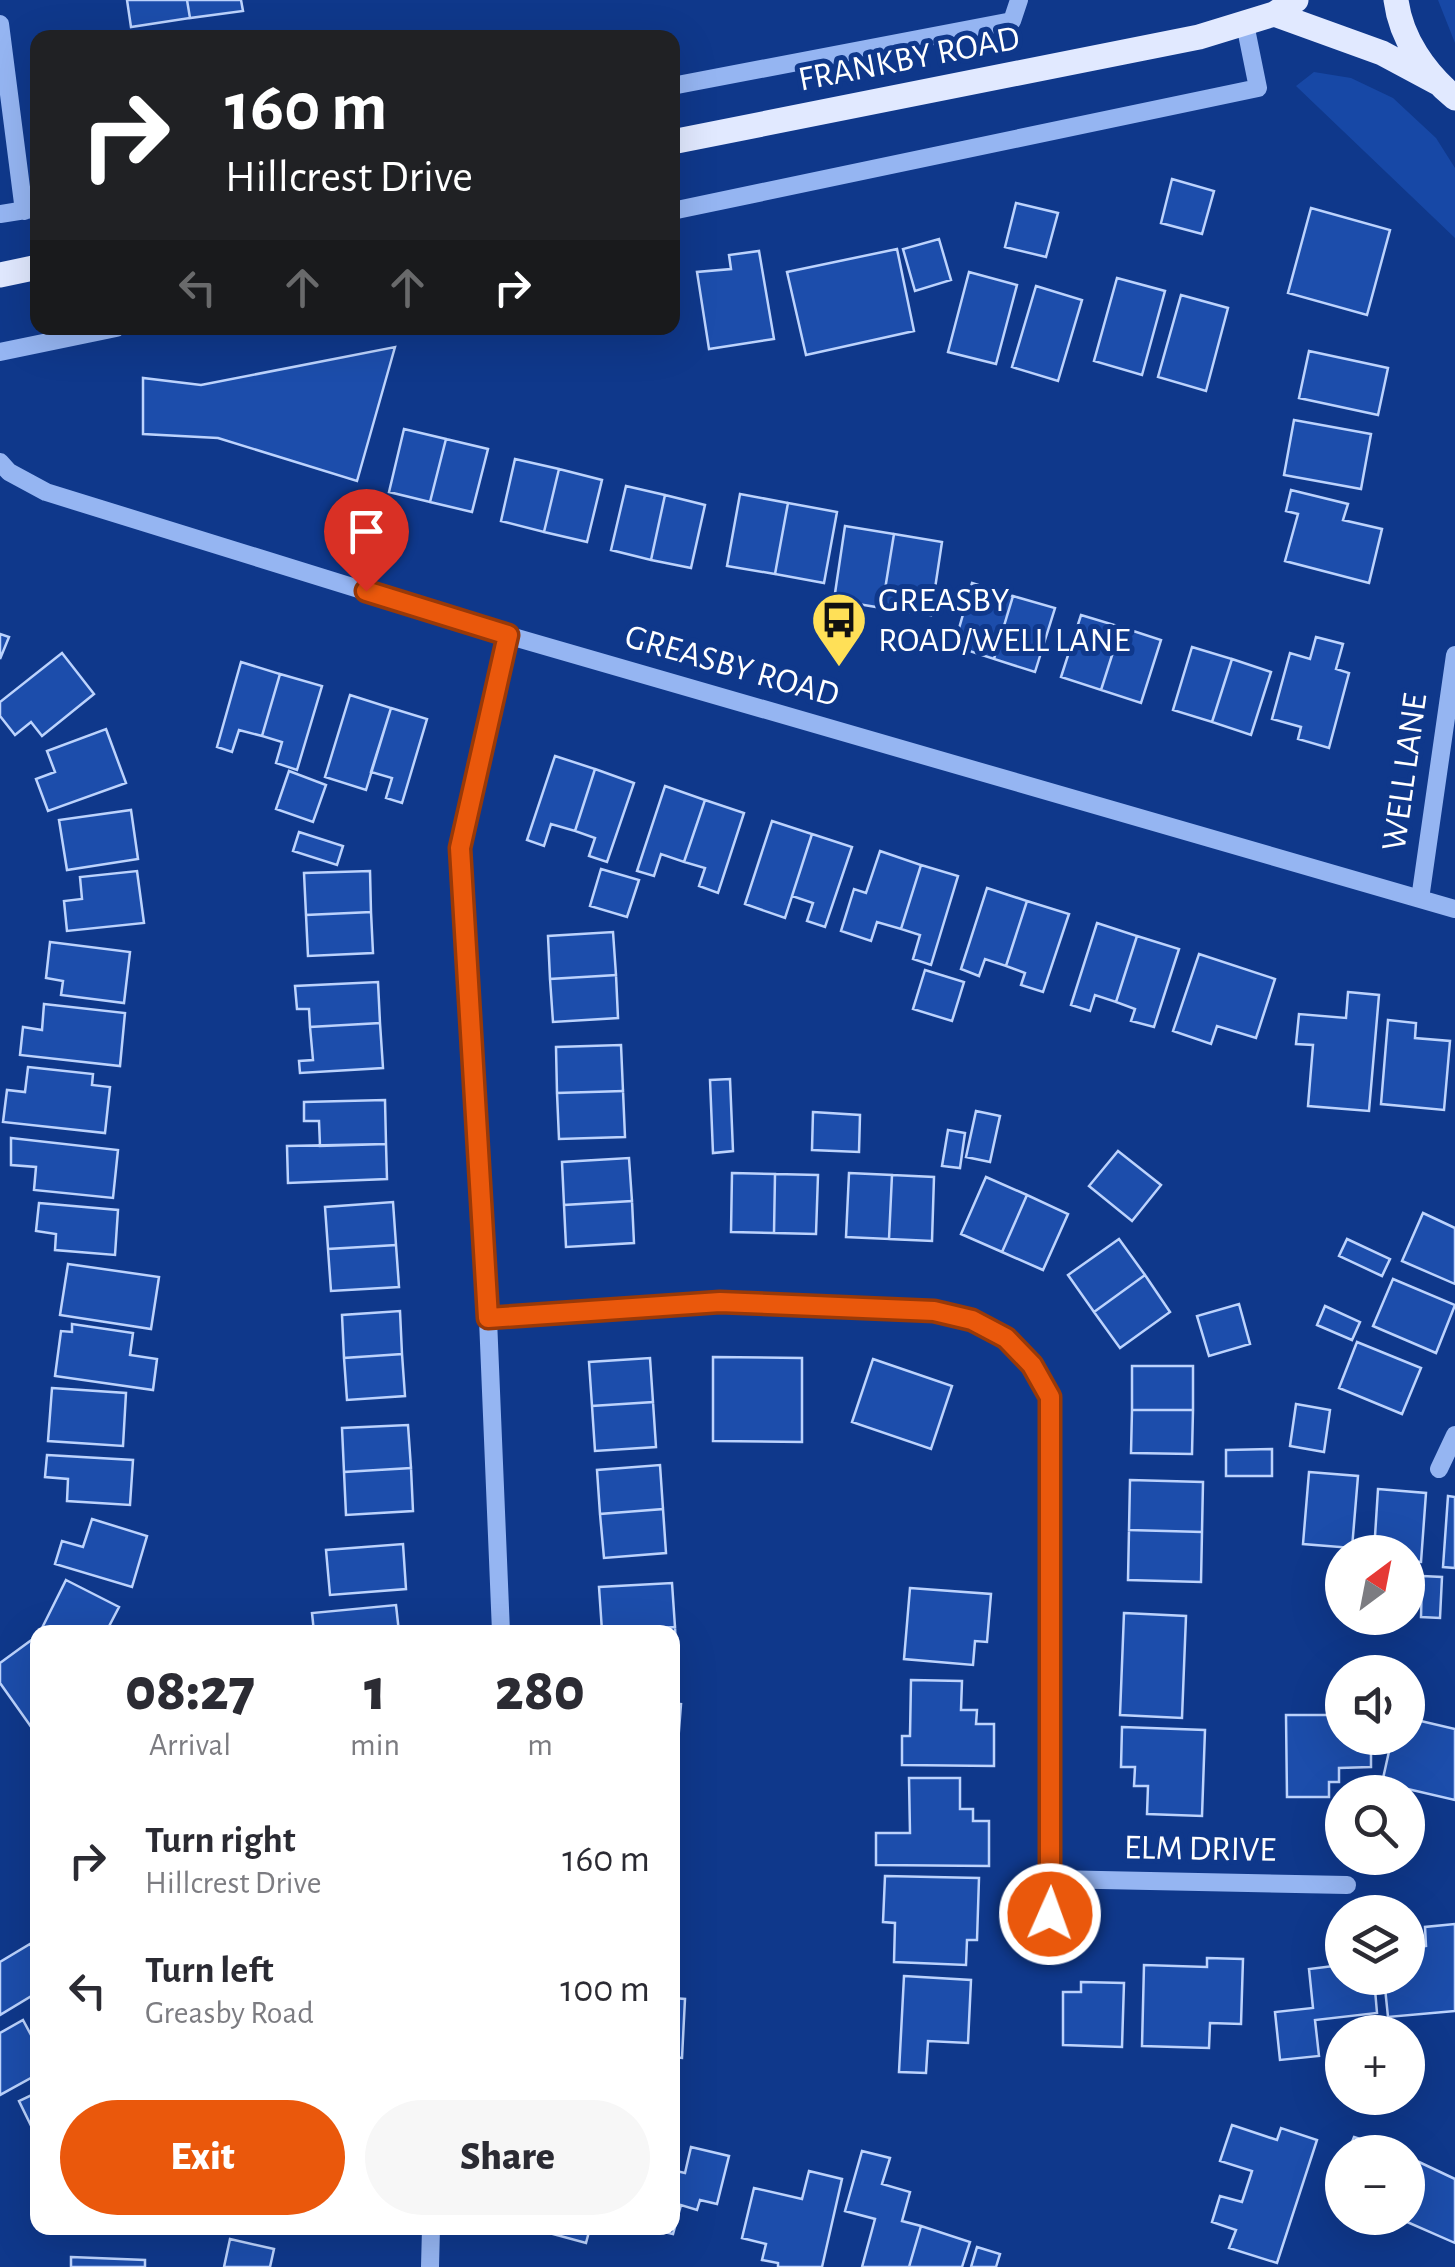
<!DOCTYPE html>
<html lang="en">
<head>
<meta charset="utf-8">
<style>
  :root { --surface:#fff; --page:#f7f7f7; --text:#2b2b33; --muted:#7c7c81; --accent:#ea580c }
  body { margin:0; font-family:"Alegreya Sans",sans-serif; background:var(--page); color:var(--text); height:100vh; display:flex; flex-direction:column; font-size:38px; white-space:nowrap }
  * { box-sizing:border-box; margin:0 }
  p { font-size:32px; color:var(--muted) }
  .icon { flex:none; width:55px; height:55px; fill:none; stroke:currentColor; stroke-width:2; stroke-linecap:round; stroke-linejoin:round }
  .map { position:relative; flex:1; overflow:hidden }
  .sheet { position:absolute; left:30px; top:1625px; width:650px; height:610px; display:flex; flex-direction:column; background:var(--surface); border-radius:20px; box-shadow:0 10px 40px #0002 }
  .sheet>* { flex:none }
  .hud { position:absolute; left:30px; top:30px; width:650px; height:305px; border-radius:20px; box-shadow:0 10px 40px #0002; background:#202124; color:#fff; overflow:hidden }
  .needle { width:65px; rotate:32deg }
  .fabs { position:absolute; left:1325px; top:1535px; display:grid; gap:20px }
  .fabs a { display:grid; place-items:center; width:100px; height:100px; border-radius:50%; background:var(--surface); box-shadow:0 10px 40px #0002; font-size:50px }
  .pin { position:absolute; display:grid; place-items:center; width:85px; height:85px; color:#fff; margin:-102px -42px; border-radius:50% 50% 50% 0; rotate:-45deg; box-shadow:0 0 10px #0007 }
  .pin .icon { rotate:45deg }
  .me { position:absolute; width:110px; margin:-55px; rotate:2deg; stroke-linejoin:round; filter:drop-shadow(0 0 8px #0008) }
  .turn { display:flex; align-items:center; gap:35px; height:210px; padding:0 30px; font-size:45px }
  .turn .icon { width:130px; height:130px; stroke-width:2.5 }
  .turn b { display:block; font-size:70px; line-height:85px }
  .lanes { display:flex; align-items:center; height:95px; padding:0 30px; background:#0003; justify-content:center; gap:50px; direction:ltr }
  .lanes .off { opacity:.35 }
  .eta { display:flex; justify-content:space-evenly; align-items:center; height:170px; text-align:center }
  .eta b { font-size:60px; font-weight:800; line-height:70px }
  .button { display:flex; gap:20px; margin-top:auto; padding:20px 30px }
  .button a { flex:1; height:115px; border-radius:60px; background:var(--accent); color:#fff; font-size:40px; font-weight:800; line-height:115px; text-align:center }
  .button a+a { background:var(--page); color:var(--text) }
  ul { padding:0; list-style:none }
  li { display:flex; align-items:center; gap:30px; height:130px; padding:0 30px }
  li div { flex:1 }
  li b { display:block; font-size:38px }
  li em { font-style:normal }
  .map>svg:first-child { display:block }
  .green { fill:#1748a6 }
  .building { fill:#1c4dab; stroke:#bcd3fd; stroke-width:2.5 }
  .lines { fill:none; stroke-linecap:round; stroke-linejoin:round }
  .minor { stroke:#95b5f2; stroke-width:18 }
  .major { stroke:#e1e9ff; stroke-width:25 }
  .route-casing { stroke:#983908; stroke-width:25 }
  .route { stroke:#ea580c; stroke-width:18 }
  .labels { text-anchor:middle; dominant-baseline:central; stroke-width:10; stroke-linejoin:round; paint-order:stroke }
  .street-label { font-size:35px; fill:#fff; stroke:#0f388b }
  .poi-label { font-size:35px; fill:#fff; stroke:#0f388b; text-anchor:start }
</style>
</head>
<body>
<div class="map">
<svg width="1455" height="2267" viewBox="0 0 1455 2267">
  <rect width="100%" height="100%" fill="#0f388b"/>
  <!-- green -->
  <path class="green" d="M1438,0H1455V43Z
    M1314,72L1351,78L1393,98L1436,138L1455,168V238L1296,86Z"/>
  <!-- building -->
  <path class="building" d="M127,0H187L190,18L131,27Z
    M187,0H241L243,11L190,18Z
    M1172,179L1214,191L1202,234L1161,223Z
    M1016,203L1058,213L1046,257L1005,247Z
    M1311,208L1390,230L1367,315L1288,293Z
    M939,239L951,280L915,291L903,249Z
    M897,249L914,331L806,355L787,272Z
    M759,251L774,339L709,349L697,272L731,269L729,255Z
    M969,272L1017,285L996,364L948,352Z
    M1117,278L1165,291L1142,375L1094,361Z
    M1036,286L1082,300L1058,381L1012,367Z
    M1181,295L1228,308L1206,391L1158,377Z
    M395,347L357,481L218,438L143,434V378L201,385Z
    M1309,351L1388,368L1378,415L1299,398Z
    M1294,420L1371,434L1361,489L1284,475Z
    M404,429L446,439L430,502L389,492Z
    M446,439L488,449L472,512L430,502Z
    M515,459L559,469L544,532L501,521Z
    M559,469L602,480L587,542L544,532Z
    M626,486L665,495L651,560L611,550Z
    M1291,490L1348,504L1343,520L1382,529L1369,583L1285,561L1298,514L1286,511Z
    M740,494L788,503L775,574L727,566Z
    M665,495L705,505L691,568L651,560Z
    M788,503L837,512L824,583L775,574Z
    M845,526L894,534L882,608L834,600Z
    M894,534L942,542L931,615L882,608Z
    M972,583L1013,596L994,659L954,646Z
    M1013,596L1055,608L1035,672L994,659Z
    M1081,615L1121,627L1101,690L1061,677Z
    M1121,627L1161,640L1141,703L1101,690Z
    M0,634L9,637L0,659Z
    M1316,637L1343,644L1336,669L1349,673L1329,748L1298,739L1301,727L1272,719L1290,653L1310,659Z
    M1192,647L1232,659L1212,722L1173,710Z
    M62,653L94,694L42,736L31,722L15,735L0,716V702Z
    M1232,659L1271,672L1251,735L1212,722Z
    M241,662L280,674L262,736L239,730L232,752L217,747Z
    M280,674L322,686L297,770L276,763L282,742L262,736Z
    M350,695L391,708L366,790L325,777Z
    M391,708L427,719L402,803L386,798L392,778L371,772Z
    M106,729L126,783L48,811L36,779L55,772L47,751Z
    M555,756L595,769L575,831L551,824L544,846L527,840Z
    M595,769L634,783L607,862L589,856L595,838L575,831Z
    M289,771L326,785L313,822L276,809Z
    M665,786L705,800L684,862L661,854L654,876L637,871Z
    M705,800L744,813L718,893L699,886L705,868L684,862Z
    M131,810L138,859L67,870L59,820Z
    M772,821L812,834L785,918L745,904Z
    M299,832L343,846L337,865L293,851Z
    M812,834L852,847L825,927L807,921L813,903L792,896Z
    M880,851L921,865L901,929L877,922L871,941L841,931L854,889L866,893Z
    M921,865L958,876L931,965L913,959L920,935L901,929Z
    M601,869L639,880L627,917L590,906Z
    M137,871L144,923L67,931L64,901L82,899L80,877Z
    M370,871L371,912L306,915L304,873Z
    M987,888L1027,901L1006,966L985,959L979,976L961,969Z
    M1027,901L1069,914L1043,992L1021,985L1025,973L1006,966Z
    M371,912L373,953L308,956L306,915Z
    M1097,923L1137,936L1116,1002L1095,995L1090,1011L1071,1005Z
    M613,932L616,975L550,979L548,936Z
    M1137,936L1179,949L1154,1027L1131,1021L1135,1009L1116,1002Z
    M50,942L130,952L124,1003L61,995L63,981L46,978Z
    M1199,954L1275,979L1256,1038L1217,1026L1211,1044L1173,1031Z
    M925,970L964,982L952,1021L913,1009Z
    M616,975L618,1018L553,1022L550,979Z
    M378,982L380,1023L310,1027L309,1009H297L295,986Z
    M1348,992L1379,995L1369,1111L1308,1106L1313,1045L1296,1044L1299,1014L1346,1018Z
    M44,1004L125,1013L120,1066L20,1055L23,1027L42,1030Z
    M1388,1020L1416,1023L1415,1038L1450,1041L1444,1110L1381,1104Z
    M380,1023L383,1068L300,1073L299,1061L313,1060L310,1027Z
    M621,1045L623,1091L557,1093L556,1047Z
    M28,1067L93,1074L92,1085L110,1087L105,1133L3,1122L7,1090L25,1092Z
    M730,1079L733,1151L713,1153L710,1080Z
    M623,1091L625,1137L559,1139L557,1093Z
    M385,1100L386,1144L320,1146L319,1121H304V1102Z
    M976,1111L1000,1116L990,1162L966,1157Z
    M813,1112L860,1115L859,1152L812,1150Z
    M948,1130L965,1133L960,1168L942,1166Z
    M11,1138L118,1150L113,1198L34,1190L36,1167L11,1165Z
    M386,1144L387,1179L288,1183L287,1146Z
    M1118,1151L1161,1185L1132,1221L1089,1186Z
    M629,1158L632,1201L564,1205L562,1162Z
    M732,1173L775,1174L774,1233L731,1232Z
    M849,1173L892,1175L889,1239L846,1237Z
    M775,1174L818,1175L816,1234L774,1233Z
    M892,1175L934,1177L932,1241L889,1239Z
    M986,1177L1027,1195L1002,1252L961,1234Z
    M1027,1195L1068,1214L1043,1270L1002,1252Z
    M632,1201L634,1243L566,1247L564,1205Z
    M393,1202L396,1245L328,1249L325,1207Z
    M39,1203L118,1210L115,1255L55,1250L56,1234L36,1231Z
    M1423,1213L1455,1228V1284L1402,1261Z
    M1119,1239L1145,1275L1094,1312L1068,1275Z
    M1347,1239L1390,1259L1382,1276L1339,1256Z
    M396,1245L399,1287L331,1291L328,1249Z
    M68,1264L159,1277L151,1329L60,1315Z
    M1145,1275L1170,1312L1120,1348L1094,1312Z
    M1393,1279L1455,1305L1436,1353L1373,1326Z
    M1239,1304L1250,1344L1209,1356L1197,1316Z
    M1325,1306L1360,1322L1352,1340L1317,1325Z
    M400,1311L402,1354L344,1358L342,1315Z
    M72,1324L133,1333L130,1355L157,1359L153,1390L55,1376L61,1331L72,1332Z
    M1357,1342L1421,1368L1402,1414L1339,1388Z
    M402,1354L405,1396L347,1400L344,1358Z
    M713,1357L802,1358V1442L713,1441Z
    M650,1358L653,1402L592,1406L589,1362Z
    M873,1359L952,1386L931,1449L852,1422Z
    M1132,1366H1193V1410H1132Z
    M52,1388L126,1393L123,1446L48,1441Z
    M653,1402L656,1447L595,1451L592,1406Z
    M1296,1404L1330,1410L1324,1452L1290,1446Z
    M1132,1410H1193L1192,1454L1131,1453Z
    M408,1425L411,1468L344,1472L342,1428Z
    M1272,1449V1476H1226V1450Z
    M47,1455L133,1460L130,1505L67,1501L68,1479L45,1477Z
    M660,1465L663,1509L600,1514L597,1470Z
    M411,1468L413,1511L346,1515L344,1472Z
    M1309,1472L1358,1476L1352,1548L1303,1544Z
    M1130,1480L1203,1482L1202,1532L1129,1530Z
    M1378,1489L1426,1493L1421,1562L1408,1561V1552H1374Z
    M1448,1496L1455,1497V1568L1443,1567Z
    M663,1509L666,1553L604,1558L600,1514Z
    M92,1519L147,1536L132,1587L55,1564L62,1541L83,1547Z
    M1129,1530L1202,1532L1201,1582L1128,1580Z
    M403,1544L406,1589L330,1595L326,1550Z
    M1422,1576L1442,1577L1440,1618L1421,1617Z
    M66,1580L119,1607L106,1632L41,1630Z
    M672,1583L675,1627L602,1631L599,1587Z
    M910,1588L991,1594L987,1642L975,1641L973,1665L904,1659Z
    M396,1605L399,1632H314L312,1613Z
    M1124,1613L1186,1616L1182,1718L1120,1715Z
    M675,1627L677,1671H672V1632H602Z
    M37,1636L38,1728L34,1731L0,1683V1663Z
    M911,1680L962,1681L961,1710H977L976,1724H994V1766L902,1765V1736H910Z
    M672,1703L681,1704L678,1743H672Z
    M1286,1715H1342V1738H1371V1767L1339,1768V1782H1329V1797H1287Z
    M1408,1718L1455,1729V1800L1382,1783L1392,1738H1408Z
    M1122,1727L1205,1730L1202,1816L1147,1814L1148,1786H1134L1135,1767H1121Z
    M672,1743H678L676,1783H672Z
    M909,1778H960V1809H973V1821H989V1866L876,1865V1833H910Z
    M885,1876L979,1878L977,1940H967L966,1965L894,1962L895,1923L883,1922Z
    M1455,1924V2011L1388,2017L1384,1978H1408L1409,1949L1426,1946L1425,1927Z
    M30,1944L38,1957V1992L0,2015V1962Z
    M1207,1958L1243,1959L1241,2024L1210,2023L1209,2048L1142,2046L1144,1965L1207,1967Z
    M1342,1965V1978H1374L1377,2013L1315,2020L1319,2056L1280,2060L1275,2012L1313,2008L1309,1969Z
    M904,1976L971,1980L968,2043L928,2041L926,2073L899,2072Z
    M1081,1982L1124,1983L1122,2047L1063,2045V1992H1081Z
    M672,1998L685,1999L682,2058L672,2057Z
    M23,2020L31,2035L38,2032V2074L0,2095V2033Z
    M38,2092V2140L19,2101Z
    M1232,2125L1277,2140L1281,2128L1317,2140L1277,2263L1229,2248L1236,2230L1212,2222L1220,2196L1242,2202L1252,2171L1220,2161Z
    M1354,2137L1393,2150L1392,2152H1348Z
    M691,2147L729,2156L717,2204L700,2200L697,2210L681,2205L673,2234L645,2228H672V2170L685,2173Z
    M862,2151L890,2158L882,2184L910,2192L902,2221L921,2226L909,2267H862L875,2219L845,2211Z
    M1419,2162L1455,2179V2243L1398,2218H1408V2188Z
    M809,2171L842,2179L822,2267H778V2263L762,2260L766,2244L742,2238L754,2188L802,2199Z
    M921,2226L970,2242L962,2267H909Z
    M531,2228H590L586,2243Z
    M230,2239L274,2249L270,2267H224Z
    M977,2247L1000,2254L996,2267H971Z
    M71,2257L145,2260V2267H71Z"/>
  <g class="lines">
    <!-- minor -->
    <path class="minor" d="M0,24L24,211
      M672,86L1012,21L1019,0
      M672,211L1258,88L1245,24
      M0,214L38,208
      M0,352L116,328
      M0,462L9,472L46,492L507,635L1455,909
      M1420,899L1455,655
      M488,1319L720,1302L934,1311L972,1320L1006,1338L1031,1365L1050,1397L1052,1879L1347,1885
      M1439,1469L1455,1435
      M501,1632L488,1319L461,848L507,635
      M1049,1949L1052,1879
      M430,2267L431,2228"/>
    <!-- major -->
    <path class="major" d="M1396,0C1401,39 1425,73 1455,98
      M1274,14L1382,53L1438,83
      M672,142L1199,37L1274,14L1296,0
      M0,275L38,267"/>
  </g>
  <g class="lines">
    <!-- route casing -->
    <g class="route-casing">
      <path id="route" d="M366,591L508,635L460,848L488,1318L720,1302L934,1311L972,1320L1006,1338L1032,1365L1050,1397V1914"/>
    </g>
    <!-- route -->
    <use href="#route" class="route"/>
  </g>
  <!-- icons -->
  <defs>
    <g id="bus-pin" transform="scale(2.875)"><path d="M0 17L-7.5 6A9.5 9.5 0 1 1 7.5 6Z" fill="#ffe057" stroke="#0f388b"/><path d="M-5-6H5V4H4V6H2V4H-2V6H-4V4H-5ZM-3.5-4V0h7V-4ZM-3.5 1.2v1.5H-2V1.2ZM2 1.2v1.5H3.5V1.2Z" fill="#111"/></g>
  </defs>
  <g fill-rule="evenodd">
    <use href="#bus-pin" x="839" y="620"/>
  </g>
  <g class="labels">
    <!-- street labels -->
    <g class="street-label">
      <text transform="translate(909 59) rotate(-11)">FRANKBY ROAD</text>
      <text transform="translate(732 666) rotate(16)">GREASBY ROAD</text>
      <text transform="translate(1405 772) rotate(-82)">WELL LANE</text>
      <text transform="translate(1200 1849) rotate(1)">ELM DRIVE</text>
    </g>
    <!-- poi labels -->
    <g class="poi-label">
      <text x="878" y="600">GREASBY<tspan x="878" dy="40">ROAD/WELL LANE</tspan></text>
    </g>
  </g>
</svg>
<div class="fabs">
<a><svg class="needle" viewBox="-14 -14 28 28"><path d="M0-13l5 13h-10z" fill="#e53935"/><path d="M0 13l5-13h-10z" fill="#7c7c81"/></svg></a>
<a><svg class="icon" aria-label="sound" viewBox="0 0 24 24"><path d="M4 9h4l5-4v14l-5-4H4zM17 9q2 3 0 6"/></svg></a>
<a><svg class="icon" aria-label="search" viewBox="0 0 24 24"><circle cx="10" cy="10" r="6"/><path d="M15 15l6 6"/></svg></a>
<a><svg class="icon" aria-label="layers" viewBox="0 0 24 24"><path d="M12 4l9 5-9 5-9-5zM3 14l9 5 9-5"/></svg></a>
<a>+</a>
<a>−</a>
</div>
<div class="pin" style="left:366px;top:591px;background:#d93025"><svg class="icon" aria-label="arrive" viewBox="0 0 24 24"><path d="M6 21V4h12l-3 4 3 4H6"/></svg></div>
<svg class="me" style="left:1050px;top:1914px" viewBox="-20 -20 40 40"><circle r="17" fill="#ea580c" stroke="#fff" stroke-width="3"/><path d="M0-11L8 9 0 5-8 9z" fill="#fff"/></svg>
<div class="hud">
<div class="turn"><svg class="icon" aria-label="right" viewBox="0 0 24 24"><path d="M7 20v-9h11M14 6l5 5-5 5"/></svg><div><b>160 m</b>Hillcrest Drive</div></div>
<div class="lanes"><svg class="icon off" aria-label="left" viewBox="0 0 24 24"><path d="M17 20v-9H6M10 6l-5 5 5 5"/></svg><svg class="icon off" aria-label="ahead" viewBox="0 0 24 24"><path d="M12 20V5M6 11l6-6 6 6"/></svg><svg class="icon off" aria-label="ahead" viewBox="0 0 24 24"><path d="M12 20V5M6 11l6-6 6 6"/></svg><svg class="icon" aria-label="right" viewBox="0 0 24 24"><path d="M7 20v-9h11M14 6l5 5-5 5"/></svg></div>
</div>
<section class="sheet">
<div class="eta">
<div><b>08:27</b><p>Arrival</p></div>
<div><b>1</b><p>min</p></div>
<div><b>280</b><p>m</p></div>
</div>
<ul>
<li><svg class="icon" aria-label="right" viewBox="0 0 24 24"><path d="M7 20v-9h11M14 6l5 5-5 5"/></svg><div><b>Turn right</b><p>Hillcrest Drive</p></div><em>160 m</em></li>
<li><svg class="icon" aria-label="left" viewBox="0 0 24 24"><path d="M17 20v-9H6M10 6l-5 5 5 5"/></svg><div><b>Turn left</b><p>Greasby Road</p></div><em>100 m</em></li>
</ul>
<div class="button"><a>Exit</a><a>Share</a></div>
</section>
</div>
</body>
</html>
